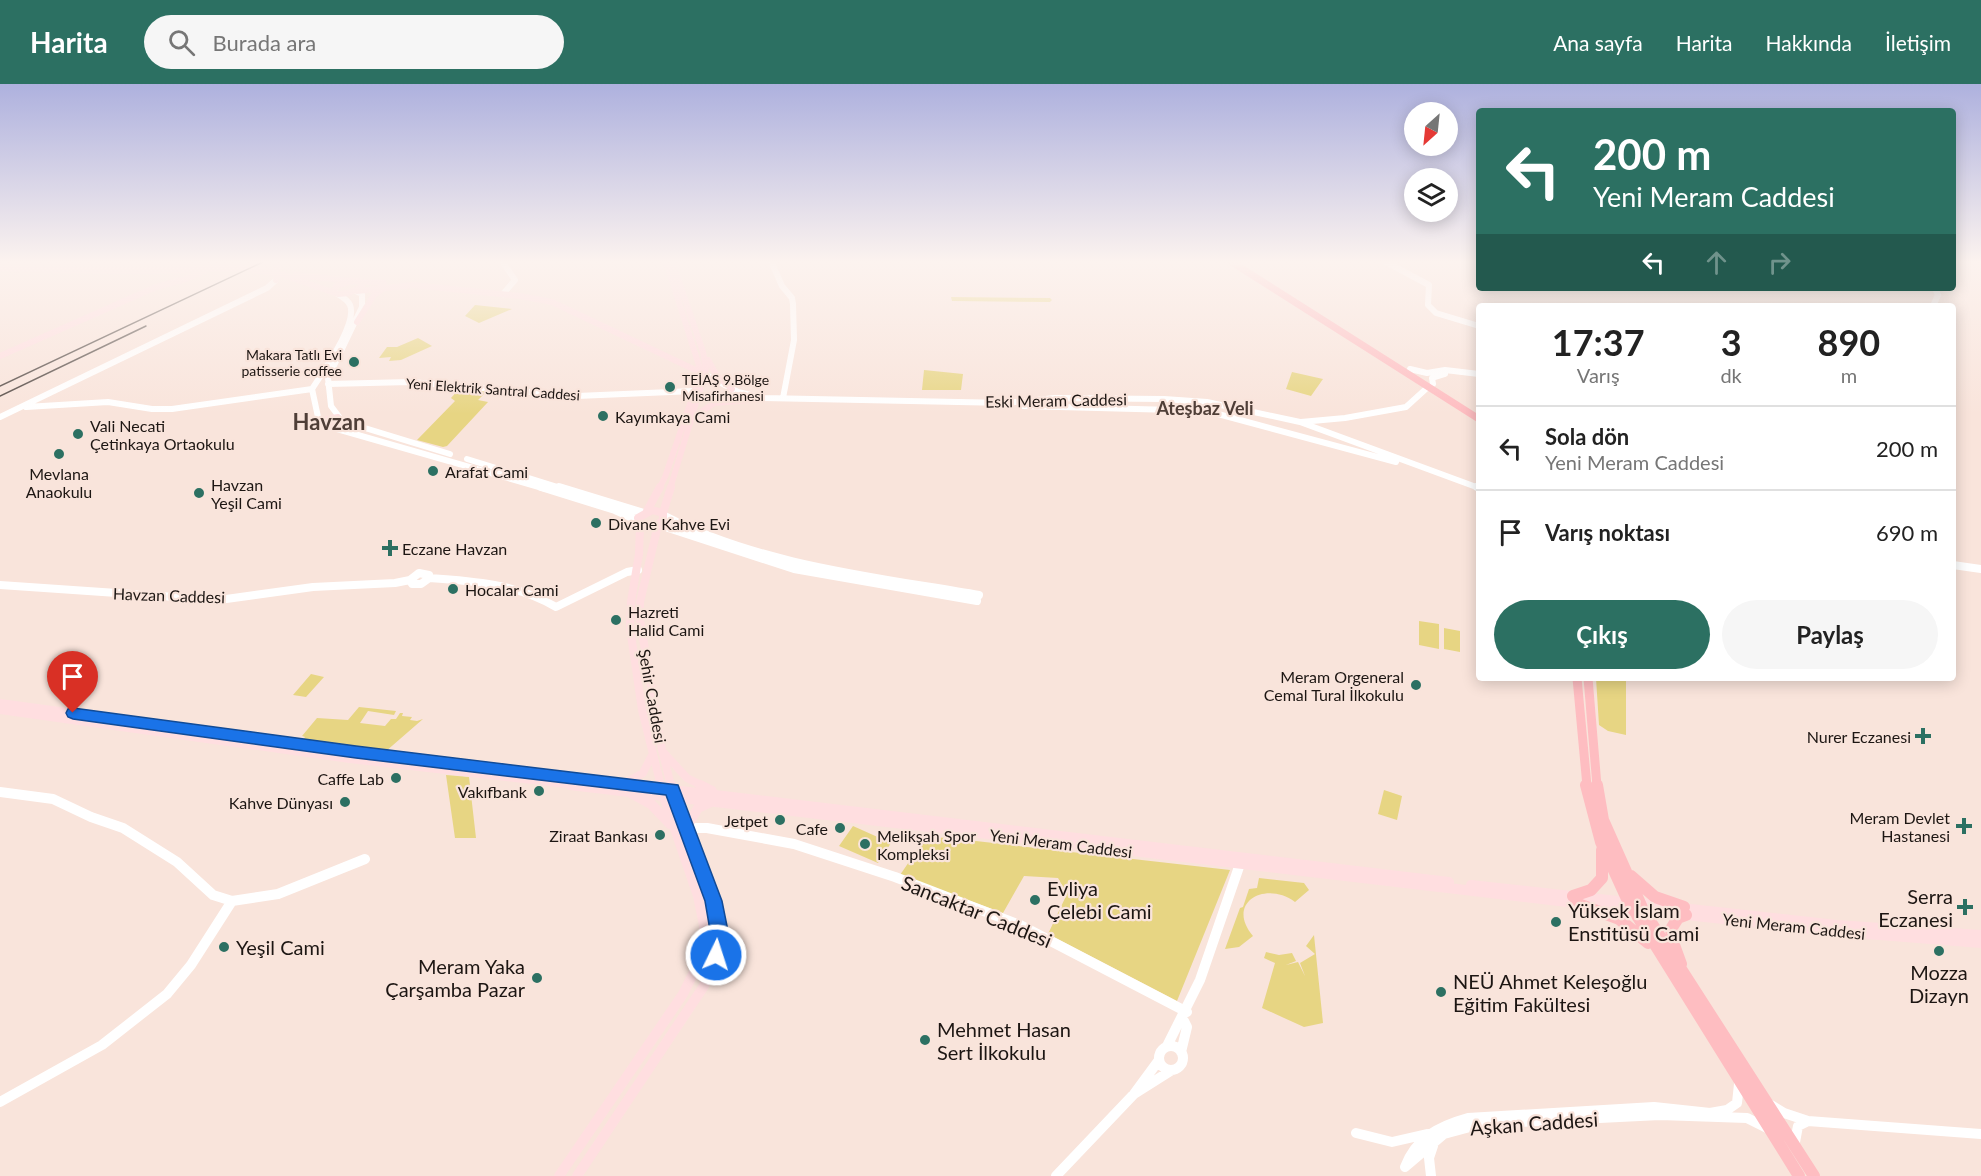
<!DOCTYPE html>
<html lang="tr">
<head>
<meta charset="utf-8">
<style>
  :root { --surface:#fff; --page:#f6f6f6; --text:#222; --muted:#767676; --line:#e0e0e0; --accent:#2c7062 }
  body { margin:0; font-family:Lato,sans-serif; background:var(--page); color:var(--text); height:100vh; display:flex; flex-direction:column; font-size:22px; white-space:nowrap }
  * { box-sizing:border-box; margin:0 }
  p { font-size:20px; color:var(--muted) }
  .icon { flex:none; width:33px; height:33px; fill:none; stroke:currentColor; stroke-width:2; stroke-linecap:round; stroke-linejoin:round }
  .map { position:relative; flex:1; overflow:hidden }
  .details { position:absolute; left:1476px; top:219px; width:480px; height:378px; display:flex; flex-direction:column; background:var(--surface); border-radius:6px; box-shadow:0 3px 15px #0003 }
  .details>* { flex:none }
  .banner { position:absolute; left:1476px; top:24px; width:480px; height:183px; border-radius:6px; box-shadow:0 3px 15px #0003; background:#2c7062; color:#fff; overflow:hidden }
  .needle { width:39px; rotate:207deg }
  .controls { position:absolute; left:1404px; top:18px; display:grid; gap:12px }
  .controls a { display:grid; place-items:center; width:54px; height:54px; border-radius:50%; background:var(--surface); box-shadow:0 3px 15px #0003; font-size:30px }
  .pin { position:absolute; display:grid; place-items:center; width:51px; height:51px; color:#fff; margin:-62px -26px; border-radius:50% 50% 50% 0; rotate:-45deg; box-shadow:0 0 6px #0007 }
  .pin .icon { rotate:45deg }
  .me { position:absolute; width:66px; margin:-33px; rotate:4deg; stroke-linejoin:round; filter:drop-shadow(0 0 4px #0008) }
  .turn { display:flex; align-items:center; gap:21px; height:126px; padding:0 18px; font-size:27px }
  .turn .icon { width:78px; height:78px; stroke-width:2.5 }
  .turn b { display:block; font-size:42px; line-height:51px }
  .lanes { display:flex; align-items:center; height:57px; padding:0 18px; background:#0003; justify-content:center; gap:30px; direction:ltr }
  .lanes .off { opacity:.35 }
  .eta { display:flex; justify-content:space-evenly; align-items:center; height:102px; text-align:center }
  .eta b { font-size:36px; font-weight:700; line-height:42px }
  .cta { display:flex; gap:12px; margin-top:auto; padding:12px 18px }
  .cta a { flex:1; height:69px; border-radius:36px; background:var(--accent); color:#fff; font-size:24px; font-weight:700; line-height:69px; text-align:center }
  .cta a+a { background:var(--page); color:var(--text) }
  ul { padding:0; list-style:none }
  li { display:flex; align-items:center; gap:18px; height:84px; padding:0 18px; border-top:2px solid var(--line) }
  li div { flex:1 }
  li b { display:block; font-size:22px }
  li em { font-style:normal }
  header { display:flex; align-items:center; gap:36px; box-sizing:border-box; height:84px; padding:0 30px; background:var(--accent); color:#fff }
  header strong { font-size:28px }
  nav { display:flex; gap:33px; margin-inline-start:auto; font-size:21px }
  .search { width:420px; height:54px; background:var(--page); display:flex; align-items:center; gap:15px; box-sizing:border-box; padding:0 21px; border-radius:33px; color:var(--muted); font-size:22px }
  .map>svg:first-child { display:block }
  .green { fill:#e7d583 }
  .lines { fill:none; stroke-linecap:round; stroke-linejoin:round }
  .tertiary-far2 { stroke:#fff; stroke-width:6 }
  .tertiary-far1 { stroke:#fff; stroke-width:8 }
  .tertiary { stroke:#fff; stroke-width:10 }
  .secondary-far2 { stroke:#ffdee0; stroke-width:6 }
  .secondary-far1 { stroke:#ffdee0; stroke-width:8 }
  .secondary { stroke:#ffdee0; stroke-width:10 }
  .primary-far2 { stroke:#febdc1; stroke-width:7 }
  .primary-far1 { stroke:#febdc1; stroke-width:9 }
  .primary { stroke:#febdc1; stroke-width:12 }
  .rail { stroke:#534944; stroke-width:1.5 }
  .route { fill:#1a73e8; stroke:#114b97; stroke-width:1.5 }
  .poi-dot { fill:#2c7062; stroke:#f9e4db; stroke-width:2 }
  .labels { text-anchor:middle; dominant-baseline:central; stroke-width:4.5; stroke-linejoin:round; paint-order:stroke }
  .far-poi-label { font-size:14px; fill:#1d1613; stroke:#f9e4db; text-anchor:end }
  .far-street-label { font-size:14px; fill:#1d1613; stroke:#f9e4db }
  .street-label { font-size:16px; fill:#1d1613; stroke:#f9e4db }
  .poi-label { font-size:16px; fill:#1d1613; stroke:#f9e4db; text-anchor:start }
  .far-district-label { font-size:18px; font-weight:bold; fill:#4f3e37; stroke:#f9e4db }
  .near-poi-label { font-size:20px; fill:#1d1613; stroke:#f9e4db; text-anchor:start }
  .near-street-label { font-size:20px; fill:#1d1613; stroke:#f9e4db }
  .district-label { font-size:22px; font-weight:bold; fill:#4f3e37; stroke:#f9e4db }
</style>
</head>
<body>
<header>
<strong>Harita</strong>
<div class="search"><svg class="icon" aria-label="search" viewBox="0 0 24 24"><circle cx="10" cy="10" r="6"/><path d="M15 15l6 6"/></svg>Burada ara</div>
<nav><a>Ana sayfa</a><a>Harita</a><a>Hakkında</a><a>İletişim</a></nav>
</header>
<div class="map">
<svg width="1981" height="1092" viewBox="0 0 1981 1092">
  <rect width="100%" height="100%" fill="#f9e4db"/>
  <!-- green -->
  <path class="green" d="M951,213L1050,214L1052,216L1050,218L952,217Z
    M475,221L512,225L479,239L465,232Z
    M418,254L432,262L401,276L389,277L391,273L379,274L387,263H397Z
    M924,286L963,290L961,306H922Z
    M1292,288L1323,295L1311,312L1286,305Z
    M459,305L487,307L478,316L488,318L447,362L443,363L417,356L455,317L451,314Z
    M1419,537L1439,540V565L1419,561Z
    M1444,544L1460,547V568L1444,565Z
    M311,590L324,593L306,613L293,611Z
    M1596,594H1628L1626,597V651L1608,647L1599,641Z
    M359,623L396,627L394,631L368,627L360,639L385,642L391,635H396L400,629H403L402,632L412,633L410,636L417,637L423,635L385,668L302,657L305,653L302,652L317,634L348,636Z
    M446,691L469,693L476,754H455Z
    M1384,706L1402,712L1397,736L1378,730Z
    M853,742L891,759L878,779L839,762Z
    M926,753L949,754L1230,786L1177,917L1048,850L1067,810L1058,794L1024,792L1003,829L900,791Z
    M1259,794L1304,799L1309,806L1295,818C1265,796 1225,819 1253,852L1239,863L1225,865L1240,824L1243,823L1249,805L1257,804Z
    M1314,851L1323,939L1304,943L1262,924L1275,879L1264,874L1266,868L1279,871L1292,869L1296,877L1286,881L1298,878L1305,892L1300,879L1315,870L1306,862Z"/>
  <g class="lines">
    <!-- tertiary-far2 -->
    <path class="tertiary-far2" d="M502,177L515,196L503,210
      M771,177L782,202L792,214L793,220L794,256L783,314
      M1384,177L1429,201L1428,221L1436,229L1479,242
      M1933,222L1938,211L1935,204
      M1410,285L1427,289L1445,286L1479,290
      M706,291L738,308L764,314L1007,319L1055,314L1164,315L1207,318L1300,338L1479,404
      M328,300L410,298L577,312L694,307
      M1433,300L1432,294L1445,290
      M1021,322L1174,326L1218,330L1396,378
      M26,323L108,318L152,325H172L312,305
      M0,333L267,204L276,196
      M340,334L331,322L328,294L362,223V210L356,207
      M342,337L450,370
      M323,338L318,333L312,305C322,289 358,240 350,221C348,216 341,212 336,209
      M1301,338L1345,334L1406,323L1428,303
      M330,343L546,405
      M467,375L564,405"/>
    <!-- tertiary-far1 -->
    <path class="tertiary-far1" d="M541,403L615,426L637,436
      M559,403L644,429
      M1477,403L1479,404
      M665,432C760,481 875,493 979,511
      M659,441L794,485L977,517
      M1953,481L1981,485
      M419,489L429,491L428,495L421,500H412L410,496Z
      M429,494C474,497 516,500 556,523L627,488L638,486
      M0,501L219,516L313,503L395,499L410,496"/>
    <!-- tertiary -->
    <path class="tertiary" d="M0,708L53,715L91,733L123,744L177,778L213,811L232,817L278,810L365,775
      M686,744H707L794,760L895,793L1020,841L1187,928
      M1167,962L1200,896L1241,777
      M1159 974a12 12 0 1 1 24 0a12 12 0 1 1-24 0Z
      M1181,968L1187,943L1184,937
      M1134,1010L1172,986
      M0,1018L102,961L167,910L191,881L232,817
      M1771,1021L1784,1029L1808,1037L1981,1050
      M1356,1049L1392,1058L1427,1050
      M1795,1058L1798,1042L1808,1037
      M1405,1083C1416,1054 1439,1042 1468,1034L1654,1023L1710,1029L1727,1026L1737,1019L1739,1000
      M1405,1083L1444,1050L1481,1040L1660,1031L1747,1034L1767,1044
      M1056,1092L1134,1010L1159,976
      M1431,1092L1429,1074L1433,1062"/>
    <!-- secondary-far2 -->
    <path class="secondary-far2" d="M0,185L143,187L241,184L281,190L338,210L348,209L360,204L363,200L360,198
      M295,191L352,197
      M276,196L278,177
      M357,207L413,201L520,212L552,218L706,291
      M334,208L336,202L352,197L384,199
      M357,238L374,211L382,205
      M0,272L156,203L186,195L226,177
      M708,276L717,292L732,305
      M338,333L342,337C336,342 330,344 323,341L327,335Z
      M694,333L714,319L750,316
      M659,405L665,393L701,288L666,177
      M670,405L706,286L703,268L672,177"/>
    <!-- secondary-far1 -->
    <path class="secondary-far1" d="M652,426L663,429V437L652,443L640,441L638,434Z
      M647,427L660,403
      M663,429L671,403
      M640,441L639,470L631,518L630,544L642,626L661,702
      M658,441L640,518V536L662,666L671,702
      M0,619L445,679L642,702
      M0,626L350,675L583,702
      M664,669L687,694L703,702
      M627,698L643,689L651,673"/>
    <!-- secondary -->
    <path class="secondary" d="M570,701L1576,819L1842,848L1981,859
      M630,701L1449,798
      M700,701L712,707
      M631,709L651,720L670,740
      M686,744L698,724L711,718
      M1471,801L1837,841L1981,851
      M559,1092L683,910L703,870L704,841L698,812L660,701
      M577,1092L704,902L720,858L713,817L671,701"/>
    <!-- primary-far2 -->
    <path class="primary-far2" d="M1230,177L1479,335"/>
    <!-- primary-far1 -->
    <path class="primary-far1" d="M1577,594L1587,702
      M1588,594L1597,702"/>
    <!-- primary -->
    <path class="primary" d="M1586,701L1601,758L1628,817L1799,1092
      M1597,701L1603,736L1643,826L1814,1092
      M1631,792L1655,813L1684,823
      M1573,812L1591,806L1602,794V766
      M1576,819L1619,835L1648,859
      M1681,880L1673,858L1671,845L1678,834L1686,831"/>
    <!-- rail -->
    <path class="rail" d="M0,302L265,177
      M0,312L146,242"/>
  </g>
  <!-- sky -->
  <linearGradient id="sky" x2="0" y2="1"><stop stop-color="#aeb1de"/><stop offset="0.54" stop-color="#fcf3ef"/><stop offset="1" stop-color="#fcf3ef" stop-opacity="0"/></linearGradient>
  <rect width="1981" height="330" fill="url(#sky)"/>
  <!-- route -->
  <path class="route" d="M73,624L356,662L678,701L722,817L729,852L722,877L716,879L710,877L707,871L711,852L705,817L666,711L356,674L73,635L68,633L66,629L68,625Z"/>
  <!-- markers -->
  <g class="poi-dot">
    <circle cx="354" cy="278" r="6"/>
    <circle cx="670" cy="303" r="6"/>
    <circle cx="603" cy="332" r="6"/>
    <circle cx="78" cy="350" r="6"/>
    <circle cx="59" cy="370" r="6"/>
    <circle cx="433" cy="387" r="6"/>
    <circle cx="199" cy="409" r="6"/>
    <circle cx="596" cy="439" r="6"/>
    <path d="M387 455h6v6h6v6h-6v6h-6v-6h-6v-6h6z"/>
    <circle cx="453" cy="505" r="6"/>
    <circle cx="616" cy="536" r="6"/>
    <circle cx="1416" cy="601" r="6"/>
    <path d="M1920 643h6v6h6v6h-6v6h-6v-6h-6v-6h6z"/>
    <circle cx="396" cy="694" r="6"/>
    <circle cx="539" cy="707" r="6"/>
    <circle cx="345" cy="718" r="6"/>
    <circle cx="780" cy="736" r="6"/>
    <path d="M1961 733h6v6h6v6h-6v6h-6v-6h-6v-6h6z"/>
    <circle cx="840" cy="744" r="6"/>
    <circle cx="660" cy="751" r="6"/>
    <circle cx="865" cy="760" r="6"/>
    <circle cx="1035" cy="816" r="6"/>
    <path d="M1962 814h6v6h6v6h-6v6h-6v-6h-6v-6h6z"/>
    <circle cx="1556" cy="838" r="6"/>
    <circle cx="224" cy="863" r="6"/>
    <circle cx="1939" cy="867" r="6"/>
    <circle cx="537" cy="894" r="6"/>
    <circle cx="1441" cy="908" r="6"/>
    <circle cx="925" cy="956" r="6"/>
  </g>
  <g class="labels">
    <!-- far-poi labels -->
    <g class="far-poi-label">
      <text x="342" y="270">Makara Tatlı Evi<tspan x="342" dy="16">patisserie coffee</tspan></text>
      <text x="682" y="295" text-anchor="start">TEİAŞ 9.Bölge<tspan x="682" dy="16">Misafirhanesi</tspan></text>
    </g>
    <!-- far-street labels -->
    <g class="far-street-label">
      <text transform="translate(493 305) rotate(4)">Yeni Elektrik Santral Caddesi</text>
    </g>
    <!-- street labels -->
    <g class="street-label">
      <text transform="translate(1056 316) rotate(-1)">Eski Meram Caddesi</text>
      <text transform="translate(169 511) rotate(2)">Havzan Caddesi</text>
      <text transform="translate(653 612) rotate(80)">Şehir Caddesi</text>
      <text transform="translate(1061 759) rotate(7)">Yeni Meram Caddesi</text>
      <text transform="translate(1794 842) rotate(6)">Yeni Meram Caddesi</text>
    </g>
    <!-- poi labels -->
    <g class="poi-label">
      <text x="615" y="332">Kayımkaya Cami</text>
      <text x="90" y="341">Vali Necati<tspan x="90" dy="18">Çetinkaya Ortaokulu</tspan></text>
      <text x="445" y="387">Arafat Cami</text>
      <text x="59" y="389" text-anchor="middle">Mevlana<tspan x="59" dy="18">Anaokulu</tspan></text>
      <text x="211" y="400">Havzan<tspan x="211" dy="18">Yeşil Cami</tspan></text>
      <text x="608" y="439">Divane Kahve Evi</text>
      <text x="402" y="464">Eczane Havzan</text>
      <text x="465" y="505">Hocalar Cami</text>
      <text x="628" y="527">Hazreti<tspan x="628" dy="18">Halid Cami</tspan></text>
      <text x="1404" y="592" text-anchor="end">Meram Orgeneral<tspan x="1404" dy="18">Cemal Tural İlkokulu</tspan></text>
      <text x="1911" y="652" text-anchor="end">Nurer Eczanesi</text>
      <text x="384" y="694" text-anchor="end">Caffe Lab</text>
      <text x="527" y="707" text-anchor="end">Vakıfbank</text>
      <text x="333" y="718" text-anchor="end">Kahve Dünyası</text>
      <text x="1950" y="733" text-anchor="end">Meram Devlet<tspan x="1950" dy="18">Hastanesi</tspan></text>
      <text x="768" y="736" text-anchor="end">Jetpet</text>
      <text x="828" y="744" text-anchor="end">Cafe</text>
      <text x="648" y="751" text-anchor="end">Ziraat Bankası</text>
      <text x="877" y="751">Melikşah Spor<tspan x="877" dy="18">Kompleksi</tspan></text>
    </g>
    <!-- far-district labels -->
    <g class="far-district-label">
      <text x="1205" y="324">Ateşbaz Veli</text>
    </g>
    <!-- near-poi labels -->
    <g class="near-poi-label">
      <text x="1047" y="804">Evliya<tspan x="1047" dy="23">Çelebi Cami</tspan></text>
      <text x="1953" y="812" text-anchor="end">Serra<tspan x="1953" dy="23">Eczanesi</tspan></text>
      <text x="1568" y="826">Yüksek İslam<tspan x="1568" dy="23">Enstitüsü Cami</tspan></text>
      <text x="236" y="863">Yeşil Cami</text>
      <text x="525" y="882" text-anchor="end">Meram Yaka<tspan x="525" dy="23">Çarşamba Pazar</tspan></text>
      <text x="1939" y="888" text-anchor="middle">Mozza<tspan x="1939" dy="23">Dizayn</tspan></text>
      <text x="1453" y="897">NEÜ Ahmet Keleşoğlu<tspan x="1453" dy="23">Eğitim Fakültesi</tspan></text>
      <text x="937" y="945">Mehmet Hasan<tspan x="937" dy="23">Sert İlkokulu</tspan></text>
    </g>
    <!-- near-street labels -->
    <g class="near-street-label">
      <text transform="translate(977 827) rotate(22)">Sancaktar Caddesi</text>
      <text transform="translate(1534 1039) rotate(-4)">Aşkan Caddesi</text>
    </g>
    <!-- district labels -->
    <g class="district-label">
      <text x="329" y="337">Havzan</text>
    </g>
  </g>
</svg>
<div class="controls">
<a><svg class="needle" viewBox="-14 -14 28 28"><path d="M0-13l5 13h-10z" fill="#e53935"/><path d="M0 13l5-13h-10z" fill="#767676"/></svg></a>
<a><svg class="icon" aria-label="layers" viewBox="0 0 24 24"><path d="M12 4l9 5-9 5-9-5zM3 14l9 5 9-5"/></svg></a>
</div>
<div class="pin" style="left:73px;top:629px;background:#d93025"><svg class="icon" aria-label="arrive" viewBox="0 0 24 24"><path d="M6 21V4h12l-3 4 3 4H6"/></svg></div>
<svg class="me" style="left:716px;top:871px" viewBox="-20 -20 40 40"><circle r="17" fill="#1a73e8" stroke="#fff" stroke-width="3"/><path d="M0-11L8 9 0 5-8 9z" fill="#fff"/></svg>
<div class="banner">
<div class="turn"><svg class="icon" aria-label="left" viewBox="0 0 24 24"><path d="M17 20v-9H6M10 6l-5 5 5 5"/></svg><div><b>200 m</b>Yeni Meram Caddesi</div></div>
<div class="lanes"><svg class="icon" aria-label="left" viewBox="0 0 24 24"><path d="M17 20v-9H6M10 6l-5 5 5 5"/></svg><svg class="icon off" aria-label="ahead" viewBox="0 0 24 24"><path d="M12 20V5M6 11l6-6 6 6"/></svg><svg class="icon off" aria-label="right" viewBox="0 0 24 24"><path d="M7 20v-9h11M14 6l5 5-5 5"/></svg></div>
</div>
<section class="details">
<div class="eta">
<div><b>17:37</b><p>Varış</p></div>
<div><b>3</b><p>dk</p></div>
<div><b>890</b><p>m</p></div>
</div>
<ul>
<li><svg class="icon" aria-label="left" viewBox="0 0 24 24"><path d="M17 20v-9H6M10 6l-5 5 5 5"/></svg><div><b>Sola dön</b><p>Yeni Meram Caddesi</p></div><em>200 m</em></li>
<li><svg class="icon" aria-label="arrive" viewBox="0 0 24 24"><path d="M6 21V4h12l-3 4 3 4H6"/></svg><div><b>Varış noktası</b></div><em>690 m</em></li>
</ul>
<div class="cta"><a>Çıkış</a><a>Paylaş</a></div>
</section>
</div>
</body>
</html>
